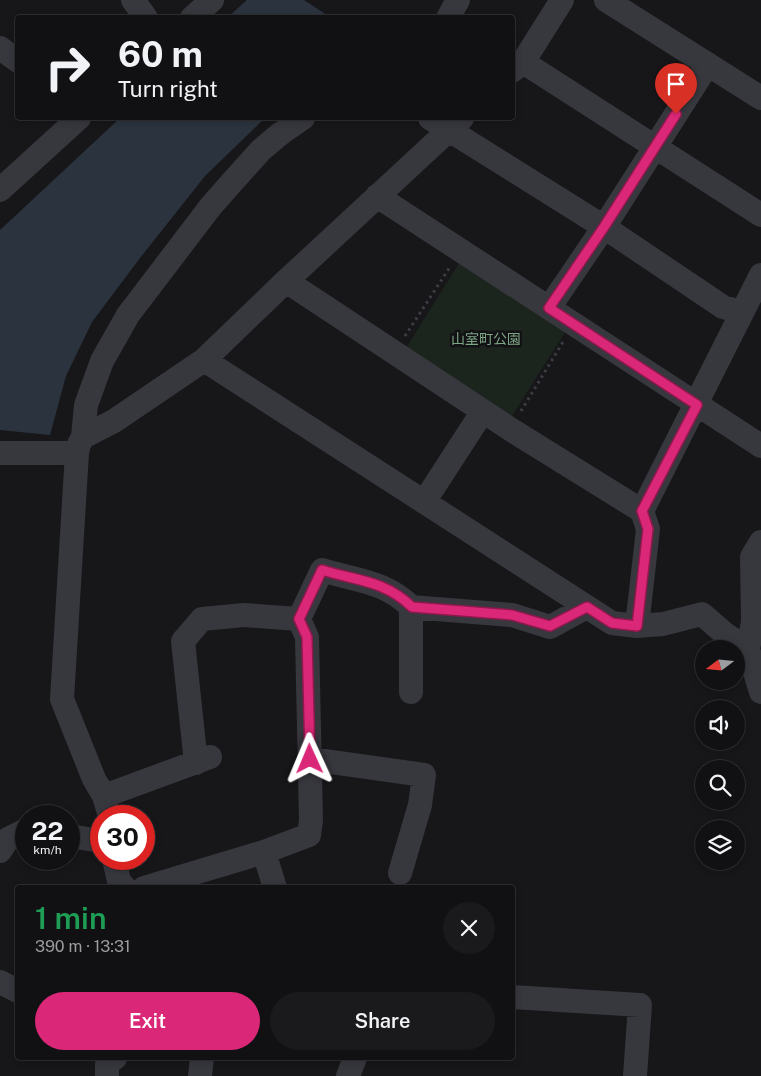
<!DOCTYPE html>
<html lang="en">
<head>
<meta charset="utf-8">
<style>
  :root { --surface:#111013; --page:#1a191c; --text:#f1f3f6; --muted:#9c9da0; --line:#303033; --accent:#db2777 }
  body { margin:0; font-family:"Public Sans","Noto Sans JP",sans-serif; background:var(--page); color:var(--text); height:100vh; display:flex; flex-direction:column; font-size:19px; white-space:nowrap }
  * { box-sizing:border-box; margin:0 }
  p { font-size:16px; color:var(--muted) }
  .icon { flex:none; width:28px; height:28px; fill:none; stroke:currentColor; stroke-width:2; stroke-linecap:round; stroke-linejoin:round }
  .map { position:relative; flex:1; overflow:hidden }
  .drawer { position:absolute; left:15px; top:885px; width:500px; height:175px; display:flex; flex-direction:column; background:var(--surface); border-radius:5px; box-shadow:0 2px 8px #0003,0 0 0 1px var(--line) }
  .drawer>* { flex:none }
  .hud { position:absolute; left:15px; top:15px; width:500px; height:105px; border-radius:5px; box-shadow:0 2px 8px #0003,0 0 0 1px var(--line); background:#111013; color:var(--text); overflow:hidden }
  .needle { width:32px; rotate:254deg }
  .buttons { position:absolute; left:695px; top:640px; display:grid; gap:10px }
  .buttons a { display:grid; place-items:center; width:50px; height:50px; border-radius:50%; background:var(--surface); box-shadow:0 2px 8px #0003,0 0 0 1px var(--line); font-size:25px }
  .speed { position:absolute; left:15px; top:805px; display:flex; gap:10px; font-size:25px; font-weight:700; text-align:center }
  .speed>* { display:grid; place-content:center; width:65px; height:65px; border-radius:50%; background:var(--surface); box-shadow:0 2px 8px #0003,0 0 0 1px var(--line); line-height:1 }
  .speed small { font-size:12px; font-weight:400 }
  .speed .limit { border:8px solid #d22; background:#fff; color:#111 }
  .pin { position:absolute; display:grid; place-items:center; width:42px; height:42px; color:#fff; margin:-51px -21px; border-radius:50% 50% 50% 0; rotate:-45deg; box-shadow:0 0 5px #0007 }
  .pin .icon { rotate:45deg }
  .me { position:absolute; width:55px; margin:-28px; rotate:359deg; stroke-linejoin:round; filter:drop-shadow(0 0 4px #0008) }
  .turn { display:flex; align-items:center; gap:18px; height:105px; padding:0 20px; font-size:22px }
  .turn .icon { width:65px; height:65px; stroke-width:2.5 }
  .turn b { display:block; font-size:35px; line-height:42px }
  .round { display:grid; place-items:center; flex:none; width:52px; height:52px; border-radius:26px; background:var(--page) }
  .summary { display:flex; align-items:center; justify-content:space-between; height:85px; padding:0 20px }
  h1 { font-size:30px; font-weight:600; line-height:38px; color:#1e9e55 }
  .action { display:flex; gap:10px; margin-top:auto; padding:10px 20px }
  .action a { flex:1; height:58px; border-radius:30px; background:var(--accent); color:#fff; font-size:20px; font-weight:600; line-height:58px; text-align:center }
  .action a+a { background:var(--page); color:var(--text) }
  .map>svg:first-child { display:block }
  .green { fill:#1c241e }
  .water { fill:#2b343e }
  .lines { fill:none; stroke-linecap:round; stroke-linejoin:round }
  .path { stroke:#3d3e45; stroke-width:3; stroke-dasharray:2.5 4; stroke-linecap:butt }
  .minor { stroke:#37373e; stroke-width:24 }
  .route-casing { stroke:#8e194d; stroke-width:12 }
  .route { stroke:#db2777; stroke-width:9 }
  .labels { text-anchor:middle; dominant-baseline:central; stroke-width:5; stroke-linejoin:round; paint-order:stroke }
  .park-label { font-size:14px; fill:#7da684; stroke:#121114 }
</style>
</head>
<body>
<div class="map">
<svg width="761" height="1076" viewBox="0 0 761 1076">
  <rect width="100%" height="100%" fill="#171619"/>
  <!-- green -->
  <path class="green" d="M459,263L566,331L512,416L406,348Z"/>
  <!-- water -->
  <path class="water" d="M247,0H304L330,17H228Z
    M120,118H265L205,176L140,258L92,322L66,376L50,435L0,430V230Z"/>
  <g class="lines">
    <!-- path -->
    <path class="path" d="M405,336L450,267
      M521,411L563,342"/>
    <!-- minor -->
    <path class="minor" d="M133,0L146,18
      M606,0L761,98
      M192,18L212,0
      M448,18L458,0
      M0,48L18,61
      M523,62L761,215
      M512,71L523,62L562,0
      M430,118L604,227L723,307L741,312
      M0,190L79,118
      M377,196L761,446
      M286,281L510,429L642,511L648,529L637,626L663,624L702,614L725,634L748,649
      M549,308L604,227L708,64
      M204,360L612,623L637,626
      M83,437L114,421L204,360L286,281L462,118
      M0,453H77
      M424,502L483,411
      M642,511L761,275
      M761,542L752,557L753,622L748,649L761,692
      M411,692V607
      M310,759L424,775L420,805L400,873
      M196,763L183,641L202,619L244,615L299,619L322,570C357,581 385,581 411,607L512,615L550,627L587,607
      M104,796L210,757
      M110,816L104,796L94,779L62,699L77,453L79,444L83,437L86,405L102,361L128,315L211,206L234,180L261,150L280,134L303,118
      M69,836L101,841
      M0,851L8,839L26,830
      M264,852L309,835L311,820L307,637L299,619
      M114,859L119,881L125,888
      M144,888L264,852L275,888
      M0,982L18,991
      M512,997L640,1005L635,1076
      M107,1076V1064L115,1058
      M200,1076L202,1058
      M348,1076L355,1058"/>
  </g>
  <g class="lines">
    <!-- route casing -->
    <g class="route-casing">
      <path id="route" d="M310,759L307,637L299,619L322,570C357,581 384,580 412,607L512,615L550,626L587,607L612,623L637,626L648,529L642,511L697,405L549,308L604,227L676,114"/>
    </g>
    <!-- route -->
    <use href="#route" class="route"/>
  </g>
  <g class="labels">
    <!-- park labels -->
    <g class="park-label">
      <text x="486" y="339">山室町公園</text>
    </g>
  </g>
</svg>
<div class="buttons">
<a><svg class="needle" viewBox="-14 -14 28 28"><path d="M0-13l5 13h-10z" fill="#e53935"/><path d="M0 13l5-13h-10z" fill="#9c9da0"/></svg></a>
<a><svg class="icon" aria-label="sound" viewBox="0 0 24 24"><path d="M4 9h4l5-4v14l-5-4H4zM17 9q2 3 0 6"/></svg></a>
<a><svg class="icon" aria-label="search" viewBox="0 0 24 24"><circle cx="10" cy="10" r="6"/><path d="M15 15l6 6"/></svg></a>
<a><svg class="icon" aria-label="layers" viewBox="0 0 24 24"><path d="M12 4l9 5-9 5-9-5zM3 14l9 5 9-5"/></svg></a>
</div>
<div class="speed"><div>22<small>km/h</small></div><div class="limit">30</div></div>
<div class="pin" style="left:676px;top:114px;background:#d93025"><svg class="icon" aria-label="arrive" viewBox="0 0 24 24"><path d="M6 21V4h12l-3 4 3 4H6"/></svg></div>
<svg class="me" style="left:310px;top:759px" viewBox="-20 -20 40 40"><path d="M0-17L14 15 0 8-14 15z" fill="#db2777" stroke="#fff" stroke-width="4"/></svg>
<div class="hud">
<div class="turn"><svg class="icon" aria-label="right" viewBox="0 0 24 24"><path d="M7 20v-9h11M14 6l5 5-5 5"/></svg><div><b>60 m</b>Turn right</div></div>
</div>
<section class="drawer">
<div class="summary"><div><h1>1 min</h1><p>390 m · 13:31</p></div><a class="round"><svg class="icon" aria-label="close" viewBox="0 0 24 24"><path d="M6 6l12 12M18 6L6 18"/></svg></a></div>
<div class="action"><a>Exit</a><a>Share</a></div>
</section>
</div>
</body>
</html>
